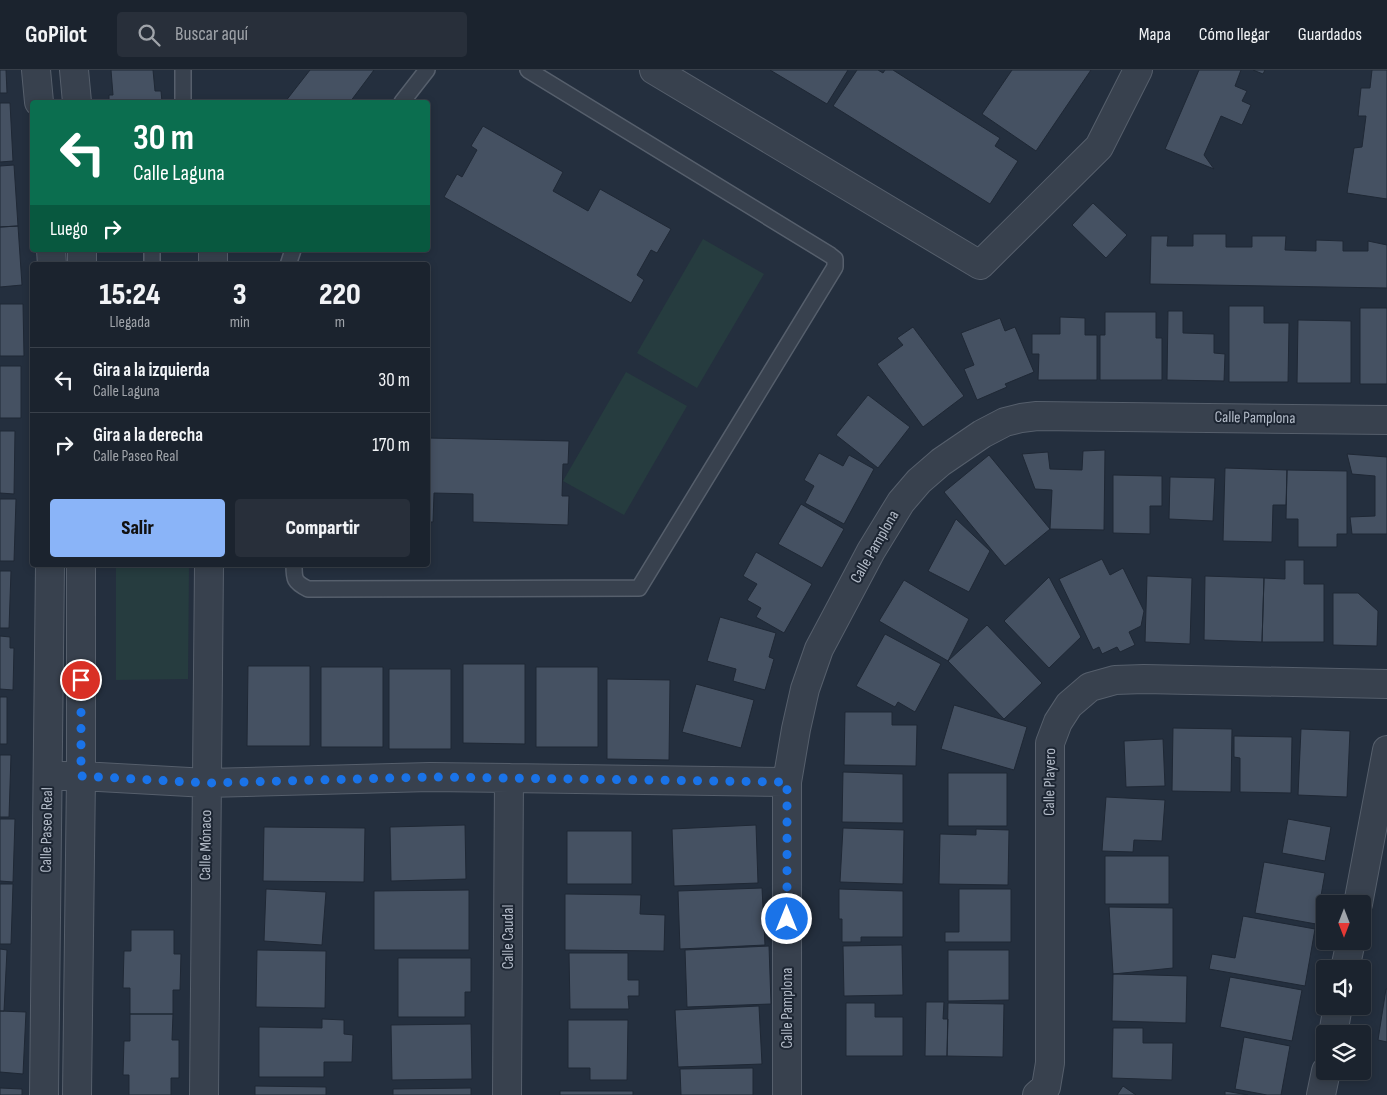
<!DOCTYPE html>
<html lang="es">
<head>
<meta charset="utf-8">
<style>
  :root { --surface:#1b232e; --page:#282f3a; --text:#f1f3f6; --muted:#a0a4aa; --line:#39404a; --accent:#8ab4f8 }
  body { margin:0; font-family:"Sofia Sans Condensed",sans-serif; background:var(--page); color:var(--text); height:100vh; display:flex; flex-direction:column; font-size:19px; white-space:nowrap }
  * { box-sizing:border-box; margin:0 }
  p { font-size:16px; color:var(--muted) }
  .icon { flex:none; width:28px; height:28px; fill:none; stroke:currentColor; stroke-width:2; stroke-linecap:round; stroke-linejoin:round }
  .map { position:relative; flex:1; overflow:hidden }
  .details { position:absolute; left:30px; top:192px; width:400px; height:305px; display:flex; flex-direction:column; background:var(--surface); border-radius:5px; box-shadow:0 2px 8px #0003,0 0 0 1px var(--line) }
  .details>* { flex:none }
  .banner { position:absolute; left:30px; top:30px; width:400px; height:152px; border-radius:5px; box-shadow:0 2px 8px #0003,0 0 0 1px var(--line); background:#0b6e4f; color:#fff; overflow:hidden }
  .needle { width:32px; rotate:180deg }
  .buttons { position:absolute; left:1316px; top:825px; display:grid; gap:10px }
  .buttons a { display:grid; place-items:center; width:55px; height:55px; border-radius:5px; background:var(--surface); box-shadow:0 2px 8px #0003,0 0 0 1px var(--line); font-size:25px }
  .pin { position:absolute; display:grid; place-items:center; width:42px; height:42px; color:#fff; margin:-21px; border:2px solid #fff; border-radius:50%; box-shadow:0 1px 5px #0007 }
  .me { position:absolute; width:55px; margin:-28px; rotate:0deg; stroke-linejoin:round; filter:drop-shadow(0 0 4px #0008) }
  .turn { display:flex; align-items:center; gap:18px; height:105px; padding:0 20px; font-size:22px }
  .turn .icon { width:65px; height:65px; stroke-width:2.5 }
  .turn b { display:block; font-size:35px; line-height:42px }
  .then { display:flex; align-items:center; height:48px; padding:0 20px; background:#0003; gap:10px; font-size:19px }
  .eta { display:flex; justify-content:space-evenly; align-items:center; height:85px; text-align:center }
  .eta b { font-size:30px; font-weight:800; line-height:35px }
  .button { display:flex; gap:10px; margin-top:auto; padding:10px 20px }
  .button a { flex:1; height:58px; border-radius:5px; background:var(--accent); color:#111; font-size:20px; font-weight:800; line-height:58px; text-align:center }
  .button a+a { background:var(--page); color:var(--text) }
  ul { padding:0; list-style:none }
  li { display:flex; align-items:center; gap:15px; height:65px; padding:0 20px; border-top:1px solid var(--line) }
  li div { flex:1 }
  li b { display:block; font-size:19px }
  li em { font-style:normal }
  header { display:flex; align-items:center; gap:30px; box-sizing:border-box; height:70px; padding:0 25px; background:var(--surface); border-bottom:1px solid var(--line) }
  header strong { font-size:24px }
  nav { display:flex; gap:28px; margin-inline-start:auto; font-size:18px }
  .search { width:350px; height:45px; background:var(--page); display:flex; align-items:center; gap:12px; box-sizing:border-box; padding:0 18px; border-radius:5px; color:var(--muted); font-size:19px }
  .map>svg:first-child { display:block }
  .green { fill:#263c3f }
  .building { fill:#455162; stroke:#1f2835 }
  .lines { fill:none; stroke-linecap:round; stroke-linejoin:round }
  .service-casing { stroke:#565f6c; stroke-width:18 }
  .minor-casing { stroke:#565f6c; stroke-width:30 }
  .service { stroke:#38414e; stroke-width:15 }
  .minor { stroke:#38414e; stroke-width:28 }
  .route { stroke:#1a73e8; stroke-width:9; stroke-dasharray:0 16.2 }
  .labels { text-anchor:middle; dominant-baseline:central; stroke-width:4; stroke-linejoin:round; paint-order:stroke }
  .street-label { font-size:16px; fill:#b4bcc9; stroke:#1d2633 }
</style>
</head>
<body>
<header>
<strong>GoPilot</strong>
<div class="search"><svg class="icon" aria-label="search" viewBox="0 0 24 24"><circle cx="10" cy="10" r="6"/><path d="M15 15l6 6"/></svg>Buscar aquí</div>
<nav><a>Mapa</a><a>Cómo llegar</a><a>Guardados</a></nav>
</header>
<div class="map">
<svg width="1387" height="1025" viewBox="0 0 1387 1025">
  <rect width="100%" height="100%" fill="#242f3e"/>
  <!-- green -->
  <path class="green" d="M703,169L764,204L697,318L637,283Z
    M626,302L687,336L624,445L563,411Z
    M116,495H189L188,609L116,610Z"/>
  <!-- building -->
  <path class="building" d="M0,0H6L7,23H0Z
    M111,0H153L155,21H161L162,32H109V25H113Z
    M310,0H374L350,32H285Z
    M770,0H848L827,34Z
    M857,0H878L883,3L885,0H893L1000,68L995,76L1018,91L990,134L833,36Z
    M1012,0H1091L1036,81L982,44Z
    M1199,0H1241L1235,16L1247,21L1242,31L1251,35L1242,55L1221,46L1204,85L1214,99L1165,79Z
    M1253,0H1265L1263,4Z
    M1372,0H1387V129L1347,123L1354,78L1362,77L1366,46H1358L1361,18H1370Z
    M0,33H10L13,91L0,92Z
    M483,56L563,102L553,121L588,141L600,119L671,159L657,183L651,180L637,205L644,210L631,233L444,127L457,104L462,107L477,80L471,76Z
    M14,95L18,156L0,157V96Z
    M1093,133L1127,165L1106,188L1072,155Z
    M18,156L22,215L0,217V157Z
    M1193,164H1226V177H1252V166H1286L1285,180L1316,181V170L1343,171V181H1368V171L1387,175V218L1150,214L1151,166H1168L1167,176H1193Z
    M0,234H23L24,286H0Z
    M1229,236H1264V253H1289L1288,312H1229Z
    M1360,238H1387V314H1360Z
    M1168,241H1183V263L1214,264V283L1225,284L1224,311L1167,310Z
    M1105,242H1156V268H1162V310H1100V265H1105Z
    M1060,247L1085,248V265H1097V310H1038L1039,284H1032V264H1060Z
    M1000,248L1005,261L1015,257L1034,302L1005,314L1007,317L977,330L964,299L974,295L961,263Z
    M1298,250L1351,251V313H1297Z
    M913,257L964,326L923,357L877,294L903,275L897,268Z
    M0,296H21V348H0Z
    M868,325L910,357L878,398L836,365Z
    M0,361H15L14,424L0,423Z
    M428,368L569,371L568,394H563L562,426H569L568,455L473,452V424L434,423L433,452H428Z
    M1105,380L1104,460L1050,459L1052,420L1035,419L1022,384L1048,382L1050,399L1082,400L1083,381Z
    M819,383L843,396L849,385L874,399L844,454L805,433L814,416L804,410Z
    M1347,384L1387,387V464H1352L1350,447L1375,446V406L1352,404Z
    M989,385L1050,459L1005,496L944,422Z
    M1225,398L1287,400L1286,435H1273L1272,472L1223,471Z
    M1287,400L1347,401V464H1337V477H1298V449H1286Z
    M1113,405L1162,406V436H1150V464L1113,463Z
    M1170,407L1215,408L1213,451L1169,449Z
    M0,429H16L14,491H0Z
    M801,434L844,459L822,498L778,474Z
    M956,449L990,481L969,522L928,501Z
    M756,482L812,514L784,563L756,547L761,538L747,530L757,514L743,506Z
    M1102,489L1110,505L1123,498L1144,541L1141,556L1129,562L1135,575L1120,582L1117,577L1102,584L1099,577L1093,580L1059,509Z
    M1285,490H1304V514H1324V572H1262L1264,508L1285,509Z
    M0,501H11L9,558H0Z
    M1147,506L1192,508L1190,574L1145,572Z
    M1205,506L1264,508L1262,572L1204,570Z
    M1049,507L1081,567L1049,598L1004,551Z
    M904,510L969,549L948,591L879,551Z
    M1333,523H1358L1378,541L1377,576L1333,575Z
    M720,547L776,563L769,587L774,589L765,620L733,611L736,599L707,591Z
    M987,555L1042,613L1004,649L948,591Z
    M885,564L941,594L915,642L898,632L895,637L856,616Z
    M0,566L10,567V578H14L13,620L0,619Z
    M463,594H525V674L463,673Z
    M248,596H310V676H247Z
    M321,597H383V677H321Z
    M536,597H598V677H536Z
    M389,599H451V679H389Z
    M607,609L670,610L669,690L607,689Z
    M696,614L754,630L741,678L682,662Z
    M0,627H7V674H0Z
    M954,635L1027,657L1014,700L941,679Z
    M845,642H892V655H917L916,696L844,695Z
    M1173,658L1232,659L1231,722L1172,721Z
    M1301,659L1350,661L1347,727L1298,725Z
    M1234,666L1292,667L1291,723L1240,722V688L1234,687Z
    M1163,669L1165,716L1126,717L1124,671Z
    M0,685H11L9,747H0Z
    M843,702L903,704V753L842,752Z
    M948,703H1007V756H948Z
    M1106,727L1165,730L1162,771L1134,770L1133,782L1102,781Z
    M0,749H15L13,812L0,811Z
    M1288,749L1331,757L1325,791L1282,783Z
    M465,755L466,809L391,811L390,757Z
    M756,755L758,813L674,816L672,759Z
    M264,757L365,758L364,812L263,811Z
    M843,758L904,760L903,814L840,812Z
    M976,759L1009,760L1008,815L939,814L940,764L976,765Z
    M567,761H632V814H567Z
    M1105,786H1169V834H1105Z
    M1264,792L1325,803L1316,854L1255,843Z
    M0,814H13L11,874H0Z
    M762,818L765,875L680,879L678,821Z
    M266,819L326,822L322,875L264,871Z
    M839,819L903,821V867H861V872H842V849H839Z
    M959,819H1011V872H945V862H959Z
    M469,820V880H374V821Z
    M565,824L641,825L640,844L665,845L664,881L565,880Z
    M1109,837L1173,838V898L1113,904Z
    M1243,846L1315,859L1305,916L1209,899L1212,884L1235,888Z
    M131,860H174V884H181L180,920H173V944H130V918H123L124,881H131Z
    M902,875L903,925L844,926L843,876Z
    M769,876L771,934L687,937L685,880Z
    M0,879L7,880L4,941H0Z
    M257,880L326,881L325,938L256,937Z
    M948,880H1009V930L948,931Z
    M569,883H628V910H639V926H628L629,939H570Z
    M398,888H471V922H465V947H398Z
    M1113,904L1187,906L1186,953L1112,951Z
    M1230,907L1302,920L1292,971L1220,957Z
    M1386,919H1387V972L1378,970Z
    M926,932H944L943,949H948L947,986H925Z
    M846,933H875V947H903V986H846Z
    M948,933L1004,934L1003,987L947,986Z
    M759,936L762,994L678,997L675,940Z
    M0,941L26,942L23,1004L0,1002Z
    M130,944H173L172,970H179V1008H171V1025H129V1005H123L124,971H130Z
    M322,949L344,950V964L353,965L352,992H324V1007H259V957L322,958Z
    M568,950H628L627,1010H590V998H568Z
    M471,954L472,1009L392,1010L391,955Z
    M1113,958H1143V973H1173L1172,1010L1112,1008Z
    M1244,967L1290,976L1281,1025H1267L1235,1019Z
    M753,998V1025H681L680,999Z
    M255,1016L326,1017V1025H255Z
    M1123,1016L1136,1025H1117Z
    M0,1018L22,1019V1025H0Z
    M471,1018V1025H393V1019Z
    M560,1021H633V1025H560Z
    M1225,1021L1248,1025H1225Z"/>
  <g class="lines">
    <!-- service casing -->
    <g class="service-casing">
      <path id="service" d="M183,32V0
        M402,32L427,0
        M152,180V195
        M288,195L293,180
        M294,495C294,509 294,512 308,519L639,518L835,197V189L830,185L528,0"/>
    </g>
    <!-- minor casing -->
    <g class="minor-casing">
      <path id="minor" d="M36,0L39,32
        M74,0L77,32
        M654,0L980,195L1099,77L1138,0
        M51,180L52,195
        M82,195V180
        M213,195V184
        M48,706H81L207,713L430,707L787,712
        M1358,834L1387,680
        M1345,899L1351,871
        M1333,964L1338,936
        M44,1025L50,495
        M77,1025L81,706V495
        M204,1025L209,495
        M507,1025L509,708
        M787,1025V712L796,659L805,619L819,579L871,481L901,432L919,411L941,392L982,364L1005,352L1021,348L1037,346L1387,350
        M1037,1025L1046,1017L1050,993V673L1058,652L1069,635L1090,617L1115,610L1144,609L1387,614
        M1321,1025L1326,1001"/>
    </g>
    <!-- service -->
    <use href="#service" class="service"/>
    <!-- minor -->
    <use href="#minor" class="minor"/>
  </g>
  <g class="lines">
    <!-- route -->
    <path class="route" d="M81,610V706L207,713L430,707L787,712V849"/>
  </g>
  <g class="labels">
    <!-- street labels -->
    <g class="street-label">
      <text transform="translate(1255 348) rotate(1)">Calle Pamplona</text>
      <text transform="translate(875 477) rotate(-60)">Calle Pamplona</text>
      <text transform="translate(1050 712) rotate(-89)">Calle Playero</text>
      <text transform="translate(47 760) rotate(-89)">Calle Paseo Real</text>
      <text transform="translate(206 775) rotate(-89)">Calle Mónaco</text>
      <text transform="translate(508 867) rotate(-90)">Calle Caudal</text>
      <text transform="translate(787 938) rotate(-90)">Calle Pamplona</text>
    </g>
  </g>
</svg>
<div class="buttons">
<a><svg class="needle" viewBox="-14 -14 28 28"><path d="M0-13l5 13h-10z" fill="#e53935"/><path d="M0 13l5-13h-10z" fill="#a0a4aa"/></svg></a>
<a><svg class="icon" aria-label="sound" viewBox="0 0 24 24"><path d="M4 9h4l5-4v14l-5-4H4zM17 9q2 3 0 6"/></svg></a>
<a><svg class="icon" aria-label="layers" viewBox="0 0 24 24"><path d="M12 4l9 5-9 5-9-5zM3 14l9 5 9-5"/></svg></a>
</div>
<div class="pin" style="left:81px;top:610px;background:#d93025"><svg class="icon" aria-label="arrive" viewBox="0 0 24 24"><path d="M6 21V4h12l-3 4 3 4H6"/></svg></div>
<svg class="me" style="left:787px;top:849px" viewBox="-20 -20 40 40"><circle r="17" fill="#1a73e8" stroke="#fff" stroke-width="3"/><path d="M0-11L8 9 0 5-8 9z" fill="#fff"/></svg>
<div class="banner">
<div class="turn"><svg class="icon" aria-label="left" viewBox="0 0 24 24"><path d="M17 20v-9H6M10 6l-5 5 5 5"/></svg><div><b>30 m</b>Calle Laguna</div></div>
<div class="then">Luego<svg class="icon" aria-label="right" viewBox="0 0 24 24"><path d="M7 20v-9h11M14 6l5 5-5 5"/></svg></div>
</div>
<section class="details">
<div class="eta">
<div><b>15:24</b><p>Llegada</p></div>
<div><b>3</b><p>min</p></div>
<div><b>220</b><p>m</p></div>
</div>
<ul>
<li><svg class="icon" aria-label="left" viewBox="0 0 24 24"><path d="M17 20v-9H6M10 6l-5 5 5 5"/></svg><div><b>Gira a la izquierda</b><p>Calle Laguna</p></div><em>30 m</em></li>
<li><svg class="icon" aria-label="right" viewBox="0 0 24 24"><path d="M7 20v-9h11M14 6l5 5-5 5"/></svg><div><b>Gira a la derecha</b><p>Calle Paseo Real</p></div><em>170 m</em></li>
</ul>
<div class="button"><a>Salir</a><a>Compartir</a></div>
</section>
</div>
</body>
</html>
